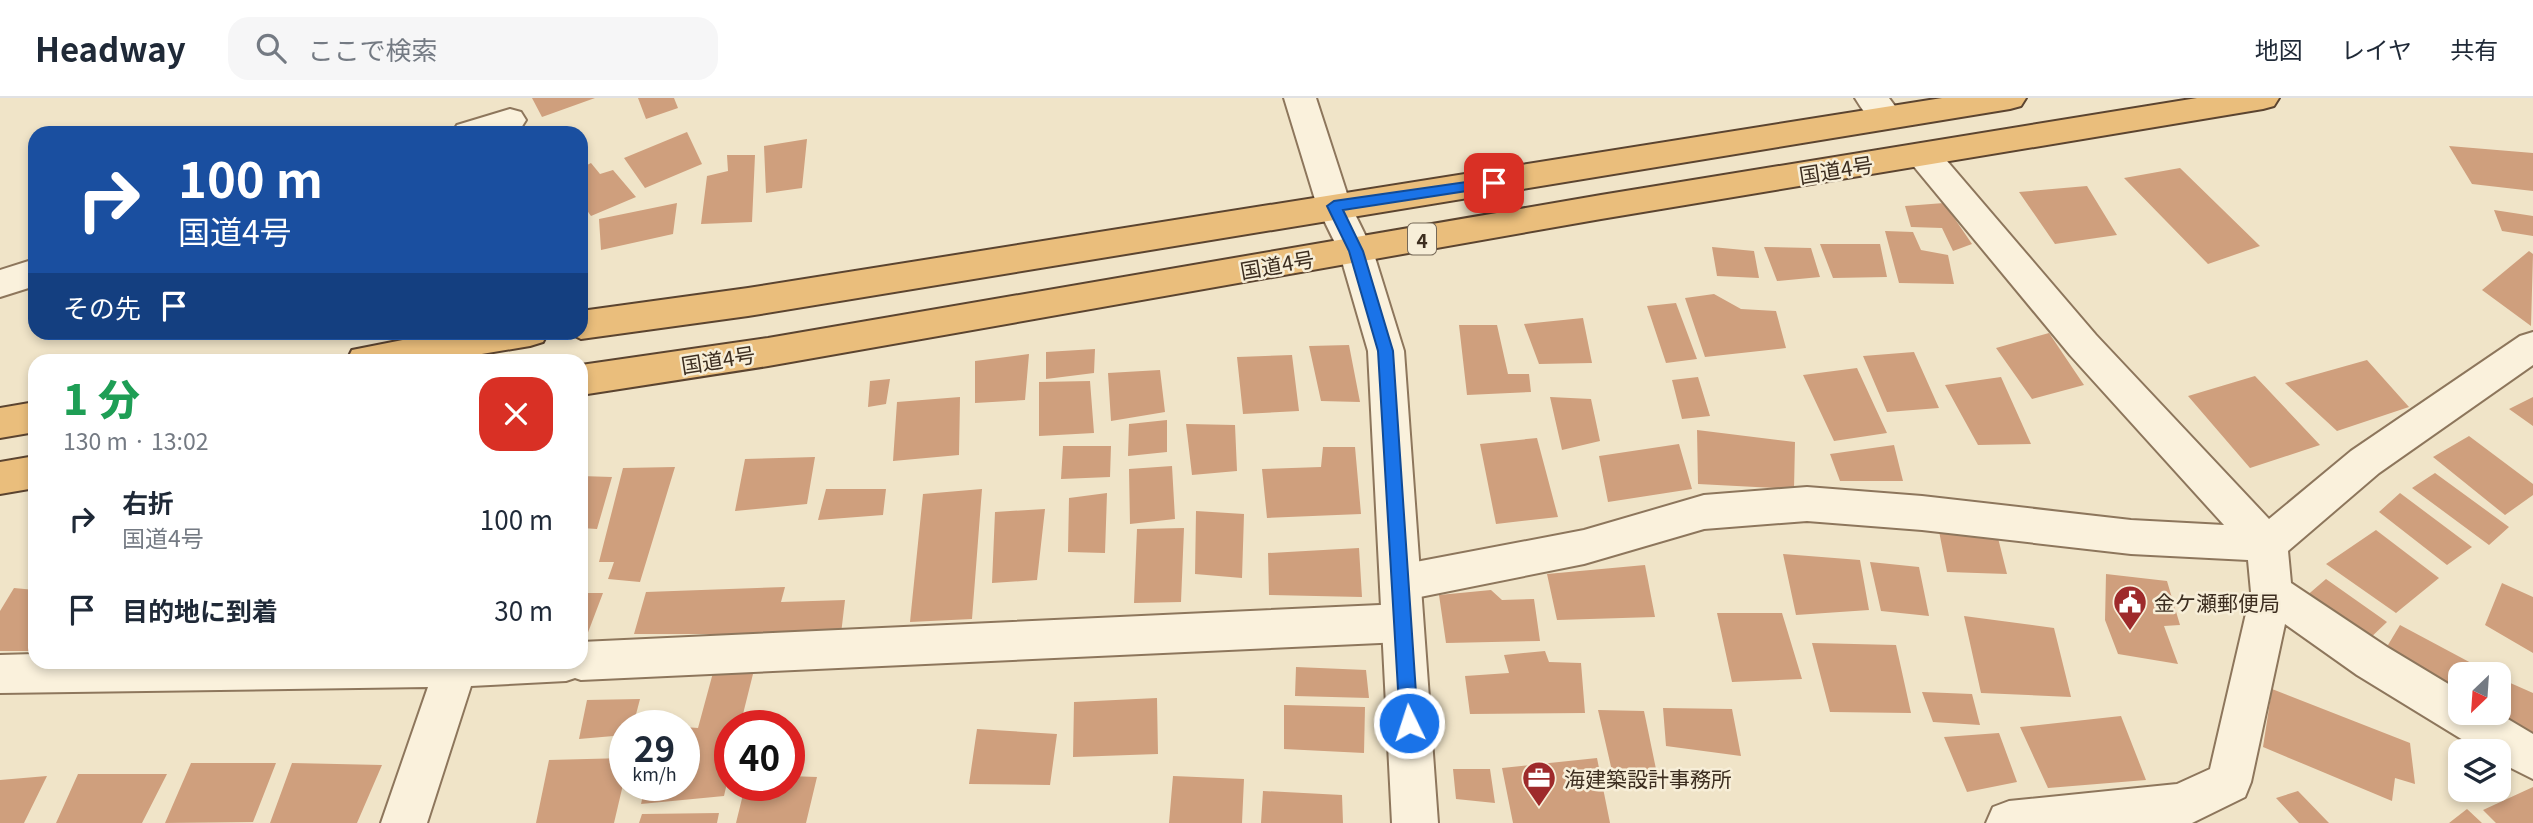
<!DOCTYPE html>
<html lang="ja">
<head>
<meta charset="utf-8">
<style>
  :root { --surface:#fff; --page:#f6f6f7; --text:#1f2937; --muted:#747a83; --line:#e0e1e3 }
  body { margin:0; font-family:Georgia,"Noto Sans JP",serif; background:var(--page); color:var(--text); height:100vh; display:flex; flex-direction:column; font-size:26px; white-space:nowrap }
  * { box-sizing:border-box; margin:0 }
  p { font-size:23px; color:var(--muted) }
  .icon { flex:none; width:38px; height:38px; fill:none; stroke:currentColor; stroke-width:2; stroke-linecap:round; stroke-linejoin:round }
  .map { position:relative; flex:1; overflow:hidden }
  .panel { position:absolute; left:28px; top:256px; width:560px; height:315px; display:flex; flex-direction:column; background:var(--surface); border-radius:21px; box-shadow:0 4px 10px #0003 }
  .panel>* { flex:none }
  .banner { position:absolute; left:28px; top:28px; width:560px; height:214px; border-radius:21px; box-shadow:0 4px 10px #0003; background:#1a4fa0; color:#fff; overflow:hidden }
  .needle { width:46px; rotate:205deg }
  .fabs { position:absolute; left:2448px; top:564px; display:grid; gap:14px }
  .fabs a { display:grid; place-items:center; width:63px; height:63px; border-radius:14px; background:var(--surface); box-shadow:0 4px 10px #0003; font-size:35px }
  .speed { position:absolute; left:609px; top:612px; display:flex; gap:14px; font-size:35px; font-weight:700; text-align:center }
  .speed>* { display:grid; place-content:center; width:91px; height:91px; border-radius:50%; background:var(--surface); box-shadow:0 4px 10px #0003; line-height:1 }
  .speed small { font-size:18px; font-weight:400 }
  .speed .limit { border:10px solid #d22; background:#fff; color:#111 }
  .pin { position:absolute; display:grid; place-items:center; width:60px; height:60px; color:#fff; margin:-30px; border-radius:14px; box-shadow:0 4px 10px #0006 }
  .me { position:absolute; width:77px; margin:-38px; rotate:356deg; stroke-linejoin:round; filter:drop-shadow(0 0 5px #0008) }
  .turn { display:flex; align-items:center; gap:24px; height:147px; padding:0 35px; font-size:32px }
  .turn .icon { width:91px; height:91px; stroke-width:2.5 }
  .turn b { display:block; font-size:49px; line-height:60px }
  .then { display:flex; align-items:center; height:66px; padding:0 35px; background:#0003; gap:14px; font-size:26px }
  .round { display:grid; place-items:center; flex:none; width:74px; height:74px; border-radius:21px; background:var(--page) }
  .overview { display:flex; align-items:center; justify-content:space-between; height:119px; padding:0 35px }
  h1 { font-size:42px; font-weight:800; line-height:52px; color:#1e9e55 }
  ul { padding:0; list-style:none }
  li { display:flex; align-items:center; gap:21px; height:91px; padding:0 35px }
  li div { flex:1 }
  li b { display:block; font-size:26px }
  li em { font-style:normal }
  header { display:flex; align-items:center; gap:42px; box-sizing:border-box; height:98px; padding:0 35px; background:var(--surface); border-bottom:2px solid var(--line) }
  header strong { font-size:33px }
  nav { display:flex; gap:38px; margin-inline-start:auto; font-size:24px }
  .search { width:490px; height:63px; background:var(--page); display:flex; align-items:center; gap:18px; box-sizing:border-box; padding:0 24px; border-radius:21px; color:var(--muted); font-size:26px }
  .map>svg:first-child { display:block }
  .building { fill:#cf9f7d }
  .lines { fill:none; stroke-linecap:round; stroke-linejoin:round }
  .minor-casing { stroke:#8d765c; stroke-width:4 }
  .tertiary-casing { stroke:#8d765c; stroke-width:4 }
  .trunk-casing { stroke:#5b4430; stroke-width:4 }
  .minor { fill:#faf1dc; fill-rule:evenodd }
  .tertiary { fill:#faf1dc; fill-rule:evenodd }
  .trunk { fill:#eabe7c; fill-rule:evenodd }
  .route { fill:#1a73e8; stroke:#114b97; stroke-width:2 }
  .labels { text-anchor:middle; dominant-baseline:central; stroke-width:5; stroke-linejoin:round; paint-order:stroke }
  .shield { fill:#f7eed8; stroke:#756857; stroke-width:2 }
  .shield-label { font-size:19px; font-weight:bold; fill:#3d2e20 }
  .street-label { font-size:21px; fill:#3d2e20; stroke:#f7eed8 }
  .poi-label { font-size:21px; fill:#3d2e20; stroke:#f7eed8; text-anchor:start }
</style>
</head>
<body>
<header>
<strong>Headway</strong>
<div class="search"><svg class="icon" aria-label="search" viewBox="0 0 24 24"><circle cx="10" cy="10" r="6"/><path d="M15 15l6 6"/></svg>ここで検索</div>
<nav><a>地図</a><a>レイヤ</a><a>共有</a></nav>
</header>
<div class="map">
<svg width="2533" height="725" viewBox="0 0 2533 725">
  <rect width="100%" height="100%" fill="#f0e4c8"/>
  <!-- building -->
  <path class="building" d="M532,0H595L542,19Z
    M638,0H674L678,10L646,21Z
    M687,34L702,66L645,90L624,60Z
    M807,41L802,90L766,95L764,48Z
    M2449,48L2533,55V93L2472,86Z
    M727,57H755L752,124L701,126L707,78L728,73Z
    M591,65L600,76L613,72L636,99L591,118L581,104V70Z
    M2180,70L2260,148L2208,166L2124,80Z
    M2087,88L2117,137L2055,146L2019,94Z
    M677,105L673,136L601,152L599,121Z
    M1944,105L1972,146L1953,153L1942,130L1911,129L1905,108Z
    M2494,112L2533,118V138L2502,133Z
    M1885,133L1913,134L1921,152L1948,157L1954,186L1899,185Z
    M1820,146H1880L1887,179L1833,180Z
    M1712,149L1754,153L1759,180L1717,178Z
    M1764,149L1811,150L1820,179L1777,183Z
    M2529,153L2533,156L2531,228L2482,192Z
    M1714,196L1741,211L1776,213L1786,250L1705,259L1685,200Z
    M1676,205L1697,261L1666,265L1647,208Z
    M1583,220L1592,265L1539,266L1524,226Z
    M1459,227H1497L1508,276H1529L1531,294L1467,297Z
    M2049,235L2084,287L2032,301L1996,250Z
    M1349,247L1360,304L1321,303L1309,248Z
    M1095,251L1094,275L1046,281V254Z
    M1914,254L1939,310L1887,314L1863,258Z
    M1029,256L1025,302L975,305V263Z
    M1292,257L1299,313L1243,316L1237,259Z
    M2367,262L2409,309L2337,333L2285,285Z
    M1857,270L1887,335L1834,343L1803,277Z
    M1160,272L1165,314L1111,323L1108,275Z
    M2255,278L2320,347L2250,370L2188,298Z
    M1698,279L1710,318L1682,321L1672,282Z
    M2001,279L2031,346L1978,347L1945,287Z
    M890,281L886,306L868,309L870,283Z
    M1090,283L1094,335L1039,338V284Z
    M960,299L959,357L893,363L897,304Z
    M1550,299L1591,301L1600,343L1562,352Z
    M2533,299V328L2509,311Z
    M1167,322V354L1128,358L1129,326Z
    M1186,326L1235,327L1237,373L1192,377Z
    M1697,332L1795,344L1794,391L1698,386Z
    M2469,338L2533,386V397L2505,417L2433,359Z
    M1537,340L1558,419L1496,426L1480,346Z
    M1679,346L1692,391L1608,404L1599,358Z
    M1894,347L1903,383H1840L1830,356Z
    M1063,348H1111L1110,379L1061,381Z
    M1323,349H1355L1361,416L1267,420L1262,371L1321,369Z
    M815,359L807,406L735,413L745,361Z
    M1172,368L1175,421L1130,426L1129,371Z
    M675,369L640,484L608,481L614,464H599L623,370Z
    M2435,375L2509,429L2489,447L2412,390Z
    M581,378L612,379L597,431L581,430Z
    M826,391H886L883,417L818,422Z
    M982,391L972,521L910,524L923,396Z
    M1107,395L1105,455L1068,454L1069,400Z
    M2400,395L2472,449L2447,467L2379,414Z
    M1045,411L1037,482L992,485L995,414Z
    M1196,413L1244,416L1242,480L1195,476Z
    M1938,428L1996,432L2007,476L1947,474Z
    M1184,430L1181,504L1134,505L1137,431Z
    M2376,432L2439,480L2396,515L2326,466Z
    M1359,450L1362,499L1269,497L1268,455Z
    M1783,456L1860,462L1869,512L1796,517Z
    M1870,464L1919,469L1929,518L1881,513Z
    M1645,467L1655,519L1557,522L1547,476Z
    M2106,476L2167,483L2180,527L2164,528L2178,566L2118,556L2105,522Z
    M2326,481L2387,524L2366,544L2304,500Z
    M2502,485L2533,499V555L2485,527Z
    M785,489L781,504L845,502L841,536H634L646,494Z
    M14,490L35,492L34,553H0V513Z
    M1491,492L1502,502L1534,501L1540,543L1446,545L1439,497Z
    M581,495H603L584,545H581Z
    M1717,515H1782L1802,581L1732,584Z
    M1964,518L2054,530L2071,599L1981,595Z
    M2400,527L2473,566L2469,576H2460L2459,599L2382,557Z
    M1812,545L1896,547L1911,615L1830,614Z
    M1545,553L1549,564L1581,565L1585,615L1470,616L1465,578L1509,575L1504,557Z
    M1296,569L1366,572L1369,600L1295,598Z
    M714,571L754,572L740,628H730V672L724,698L641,706L645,688H684V629L698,630Z
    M2499,580L2533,595V645L2481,614H2499Z
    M2272,591L2410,645L2415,686L2395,680L2392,703L2263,649Z
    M1922,594L1972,596L1980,627L1933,624Z
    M1157,600L1158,656L1073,659L1074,604Z
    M640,601L633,628H625V637L579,641L587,602Z
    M1284,607L1365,609L1364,655L1284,651Z
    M1663,610L1732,611L1741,658L1666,648Z
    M1598,612L1644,613L1656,671L1612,673Z
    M2121,618L2146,682L2048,690L2020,629Z
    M977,631L1057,636L1050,687L969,686Z
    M1999,635L2017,684L1967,694L1944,639Z
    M625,660V678L614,725H536L549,662Z
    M1597,660L1610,725H1513L1502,670Z
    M191,665H276L253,724L165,725Z
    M292,665L382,667L357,725H270Z
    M1453,671H1490L1495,705L1456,701Z
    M78,676H167L142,725H56Z
    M47,678L24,725H0V682Z
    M789,678L817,679L806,725H736L745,688H789Z
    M1173,678L1244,681L1242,725H1169Z
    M2533,689V725H2496L2483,712Z
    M1263,693L1342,697L1343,725H1261Z
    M2298,693L2329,725H2299L2276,700Z
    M2467,711L2482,725H2449Z
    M719,715L717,725H639L642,716Z"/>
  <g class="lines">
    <!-- minor casing -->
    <g class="minor-casing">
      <path id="minor" d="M1855,0H1889L1903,19L1898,27C1876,33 1866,18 1855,0Z
        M510,11L521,14L526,22L521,30L505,35H452L457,27Z
        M1923,45L1935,49L2096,237L2269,421L2351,353L2520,238L2533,234V267L2379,375L2288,453L2291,485L2387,549L2460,593V614H2496L2533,636V681L2499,664V653H2481L2357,577L2285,526L2251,684L2245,699L2192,725H1986L1993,709L2009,703L2177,686L2210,671L2251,494L2248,462L2131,456L1922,432L1807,423L1704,431L1584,466L1400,503L1386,498L1380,485L1386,472L1400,467L1584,432L1704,397L1807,389L1922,398L2131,422L2224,427L2070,257L1911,65L1907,57L1911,49Z
        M35,161V188L0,199V172Z
        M1402,506L1417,512L1423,525L1417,538L1402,544L581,582L575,580L566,583L471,588L427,725H381L428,589L0,595V557L35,556V564H581V544Z"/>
    </g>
    <!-- tertiary casing -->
    <g class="tertiary-casing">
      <path id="tertiary" d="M1284,0H1316L1351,108L1373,153L1404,253L1438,725H1392L1368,253L1339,153L1317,108Z"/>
    </g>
    <!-- trunk casing -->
    <g class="trunk-casing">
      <path id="trunk" d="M1942,0H2026L2021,8L2010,11L748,218L581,241L567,234H581V213L748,190Z
        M2197,0H2279L2274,8L2263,11L1601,121L768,268L581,297V267L768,240L1601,97Z
        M443,234H548L543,244L530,248L446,262H347L352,252Z
        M35,304V334L0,340V310Z
        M35,358V390L0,396V364Z"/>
    </g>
    <!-- minor -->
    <use href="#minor" class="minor"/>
    <!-- tertiary -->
    <use href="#tertiary" class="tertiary"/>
    <!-- trunk -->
    <use href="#trunk" class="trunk"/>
  </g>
  <!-- route -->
  <path class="route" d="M1494,80L1501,85L1499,88L1343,112L1363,153L1393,253L1418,625L1415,631L1409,633L1402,631L1400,625L1378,253L1349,153L1327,108L1334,103Z"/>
  <!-- icons -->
  <defs>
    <g id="civic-pin" transform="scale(1.75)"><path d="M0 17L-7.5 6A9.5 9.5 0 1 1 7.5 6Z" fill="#9e2a2b" stroke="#f7eed8"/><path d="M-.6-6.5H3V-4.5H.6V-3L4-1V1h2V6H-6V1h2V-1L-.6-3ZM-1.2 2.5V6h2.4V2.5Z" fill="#fff"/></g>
    <g id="office-pin" transform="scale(1.75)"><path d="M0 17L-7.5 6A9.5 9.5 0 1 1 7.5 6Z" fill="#9e2a2b" stroke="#f7eed8"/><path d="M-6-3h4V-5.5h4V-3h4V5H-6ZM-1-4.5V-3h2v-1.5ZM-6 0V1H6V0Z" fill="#fff"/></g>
  </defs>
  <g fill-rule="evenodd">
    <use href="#civic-pin" x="2130" y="504"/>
    <use href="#office-pin" x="1539" y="680"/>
  </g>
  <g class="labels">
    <!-- shield labels -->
    <rect class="shield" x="1408" y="125.5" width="28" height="31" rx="5"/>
    <g class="shield-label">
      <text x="1422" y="141">4</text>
    </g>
    <!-- street labels -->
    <g class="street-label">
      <text transform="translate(1836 71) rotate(-9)">国道4号</text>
      <text transform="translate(1277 166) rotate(-10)">国道4号</text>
      <text transform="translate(718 261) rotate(-9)">国道4号</text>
    </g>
    <!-- poi labels -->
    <g class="poi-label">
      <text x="2154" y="504">金ケ瀬郵便局</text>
      <text x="1564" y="680">海建築設計事務所</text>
    </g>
  </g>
</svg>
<div class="fabs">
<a><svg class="needle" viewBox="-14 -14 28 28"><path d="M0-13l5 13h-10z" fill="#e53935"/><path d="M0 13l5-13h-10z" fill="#747a83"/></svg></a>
<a><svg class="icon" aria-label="layers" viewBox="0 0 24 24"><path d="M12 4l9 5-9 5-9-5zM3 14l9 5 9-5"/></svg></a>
</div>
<div class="speed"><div>29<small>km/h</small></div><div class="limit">40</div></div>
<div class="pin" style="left:1494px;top:85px;background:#d93025"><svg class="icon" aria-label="arrive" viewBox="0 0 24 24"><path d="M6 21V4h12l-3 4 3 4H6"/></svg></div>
<svg class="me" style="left:1409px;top:625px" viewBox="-20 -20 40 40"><circle r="17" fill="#1a73e8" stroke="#fff" stroke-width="3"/><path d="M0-11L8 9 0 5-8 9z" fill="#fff"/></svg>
<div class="banner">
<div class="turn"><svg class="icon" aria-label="right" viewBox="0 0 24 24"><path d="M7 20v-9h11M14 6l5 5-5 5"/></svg><div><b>100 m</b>国道4号</div></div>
<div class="then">その先<svg class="icon" aria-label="arrive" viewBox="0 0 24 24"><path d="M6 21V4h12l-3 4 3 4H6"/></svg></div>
</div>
<section class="panel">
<div class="overview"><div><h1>1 分</h1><p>130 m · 13:02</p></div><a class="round" style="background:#d93025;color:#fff"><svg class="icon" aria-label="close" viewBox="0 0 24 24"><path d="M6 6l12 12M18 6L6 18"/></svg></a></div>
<ul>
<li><svg class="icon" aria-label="right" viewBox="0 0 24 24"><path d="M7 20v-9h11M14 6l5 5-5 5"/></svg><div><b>右折</b><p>国道4号</p></div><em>100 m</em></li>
<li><svg class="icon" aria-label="arrive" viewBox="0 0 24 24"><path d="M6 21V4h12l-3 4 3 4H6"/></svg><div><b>目的地に到着</b></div><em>30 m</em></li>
</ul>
</section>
</div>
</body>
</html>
